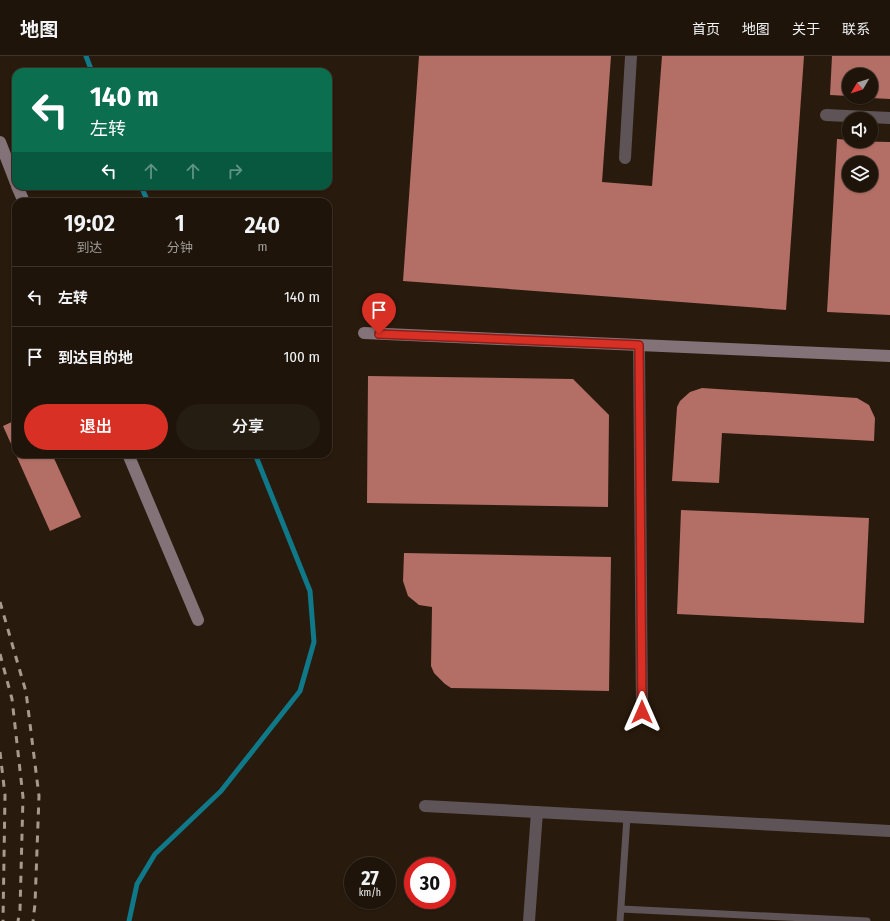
<!DOCTYPE html>
<html lang="zh">
<head>
<meta charset="utf-8">
<style>
  :root { --surface:#1e1409; --page:#261d12; --text:#f1f3f6; --muted:#a19e9c; --line:#3c332a; --accent:#d93025 }
  body { margin:0; font-family:"Fira Sans Condensed","Noto Sans SC",sans-serif; background:var(--page); color:var(--text); height:100vh; display:flex; flex-direction:column; font-size:15px; white-space:nowrap }
  * { box-sizing:border-box; margin:0 }
  p { font-size:13px; color:var(--muted) }
  .icon { flex:none; width:22px; height:22px; fill:none; stroke:currentColor; stroke-width:2; stroke-linecap:round; stroke-linejoin:round }
  .map { position:relative; flex:1; overflow:hidden }
  .panel { position:absolute; left:12px; top:142px; width:320px; height:260px; display:flex; flex-direction:column; background:var(--surface); border-radius:12px; box-shadow:0 1px 3px #0004,0 0 0 1px var(--line) }
  .panel>* { flex:none }
  .hud { position:absolute; left:12px; top:12px; width:320px; height:122px; border-radius:12px; box-shadow:0 1px 3px #0004,0 0 0 1px var(--line); background:#0b6e4f; color:#fff; overflow:hidden }
  .needle { width:26px; rotate:231deg }
  .buttons { position:absolute; left:842px; top:12px; display:grid; gap:8px }
  .buttons a { display:grid; place-items:center; width:36px; height:36px; border-radius:50%; background:var(--surface); box-shadow:0 1px 3px #0004,0 0 0 1px var(--line); font-size:20px }
  .speed { position:absolute; left:344px; top:801px; display:flex; gap:8px; font-size:20px; font-weight:700; text-align:center }
  .speed>* { display:grid; place-content:center; width:52px; height:52px; border-radius:50%; background:var(--surface); box-shadow:0 1px 3px #0004,0 0 0 1px var(--line); line-height:1 }
  .speed small { font-size:10px; font-weight:400 }
  .speed .limit { border:6px solid #d22; background:#fff; color:#111 }
  .pin { position:absolute; display:grid; place-items:center; width:34px; height:34px; color:#fff; margin:-41px -17px; border-radius:50% 50% 50% 0; rotate:-45deg; box-shadow:0 0 4px #0007 }
  .pin .icon { rotate:45deg }
  .me { position:absolute; width:44px; margin:-22px; rotate:0deg; stroke-linejoin:round; filter:drop-shadow(0 0 3px #0008) }
  .turn { display:flex; align-items:center; gap:14px; height:84px; padding:0 12px; font-size:18px }
  .turn .icon { width:52px; height:52px; stroke-width:2.5 }
  .turn b { display:block; font-size:28px; line-height:34px }
  .lanes { display:flex; align-items:center; height:38px; padding:0 12px; background:#0003; justify-content:center; gap:20px; direction:ltr }
  .lanes .off { opacity:.35 }
  .eta { display:flex; justify-content:space-evenly; align-items:center; height:68px; text-align:center }
  .eta b { font-size:24px; font-weight:600; line-height:28px }
  .button { display:flex; gap:8px; margin-top:auto; padding:8px 12px }
  .button a { flex:1; height:46px; border-radius:24px; background:var(--accent); color:#fff; font-size:16px; font-weight:600; line-height:46px; text-align:center }
  .button a+a { background:var(--page); color:var(--text) }
  ul { padding:0; list-style:none }
  li { display:flex; align-items:center; gap:12px; height:60px; padding:0 12px; border-top:1px solid var(--line) }
  li div { flex:1 }
  li b { display:block; font-size:15px }
  li em { font-style:normal }
  header { display:flex; align-items:center; gap:24px; box-sizing:border-box; height:56px; padding:0 20px; background:var(--surface); border-bottom:1px solid var(--line) }
  header strong { font-size:19px }
  nav { display:flex; gap:22px; margin-inline-start:auto; font-size:14px }
  .map>svg:first-child { display:block }
  .lines { fill:none; stroke-linecap:round; stroke-linejoin:round }
  .stream { stroke:#0f798a; stroke-width:5 }
  .building { fill:#b36e65; fill-rule:evenodd }
  .lane { stroke:#5e5356; stroke-width:7 }
  .street { stroke:#5e5356; stroke-width:12 }
  .secondary { stroke:#837277; stroke-width:12 }
  .rail { stroke:#a69a8f; stroke-width:3; stroke-dasharray:7 7; stroke-linecap:butt }
  .route-casing { stroke:#8d1f18; stroke-width:10 }
  .route { stroke:#d93025; stroke-width:7 }
</style>
</head>
<body>
<header>
<strong>地图</strong>
<nav><a>首页</a><a>地图</a><a>关于</a><a>联系</a></nav>
</header>
<div class="map">
<svg width="890" height="865" viewBox="0 0 890 865">
  <rect width="100%" height="100%" fill="#281a0c"/>
  <g class="lines">
    <!-- stream -->
    <path class="stream" d="M86,0L92,16
      M141,130L148,146
      M129,865L137,828L155,798L221,735L300,635L314,586L310,535L255,398"/>
  </g>
  <!-- building -->
  <path class="building" d="M419,0H611L602,126L652,130L662,0H804L786,254L403,225Z
    M832,0H890V43L871,42V19H849V40L830,39Z
    M837,83L849,84V85L890,86V259L827,256ZM849,107H871V129H849Z
    M368,320L573,323L609,359L608,451L367,447Z
    M702,332L857,342L869,349L875,362L874,385L722,377L719,427L672,425L677,351L680,345L690,336Z
    M16,364V398H52L81,461L50,475L3,370Z
    M681,454L869,462L864,567L677,558Z
    M404,497L611,501L609,635L451,632L445,628L434,617L431,610L432,551L419,549L408,540L403,525Z"/>
  <g class="lines">
    <!-- lane -->
    <path class="lane" d="M621,853L867,865
      M620,865L627,761"/>
    <!-- street -->
    <path class="street" d="M826,59L890,62
      M625,102L631,0
      M639,289L642,656
      M425,750L890,775
      M529,865L537,756"/>
    <!-- secondary -->
    <path class="secondary" d="M0,86L16,127
      M17,130L24,146
      M364,277L890,300
      M128,398L198,564"/>
    <!-- rail -->
    <path class="rail" d="M0,546L26,636L39,740L35,848L33,865
      M0,598L12,643L23,741L20,854L18,865
      M0,696L5,739L3,865"/>
  </g>
  <g class="lines">
    <!-- route casing -->
    <g class="route-casing">
      <path id="route" d="M379,278L639,289L642,656"/>
    </g>
    <!-- route -->
    <use href="#route" class="route"/>
  </g>
</svg>
<div class="buttons">
<a><svg class="needle" viewBox="-14 -14 28 28"><path d="M0-13l5 13h-10z" fill="#e53935"/><path d="M0 13l5-13h-10z" fill="#a19e9c"/></svg></a>
<a><svg class="icon" aria-label="sound" viewBox="0 0 24 24"><path d="M4 9h4l5-4v14l-5-4H4zM17 9q2 3 0 6"/></svg></a>
<a><svg class="icon" aria-label="layers" viewBox="0 0 24 24"><path d="M12 4l9 5-9 5-9-5zM3 14l9 5 9-5"/></svg></a>
</div>
<div class="speed"><div>27<small>km/h</small></div><div class="limit">30</div></div>
<div class="pin" style="left:379px;top:278px;background:#d93025"><svg class="icon" aria-label="arrive" viewBox="0 0 24 24"><path d="M6 21V4h12l-3 4 3 4H6"/></svg></div>
<svg class="me" style="left:642px;top:656px" viewBox="-20 -20 40 40"><path d="M0-17L14 15 0 8-14 15z" fill="#d93025" stroke="#fff" stroke-width="4"/></svg>
<div class="hud">
<div class="turn"><svg class="icon" aria-label="left" viewBox="0 0 24 24"><path d="M17 20v-9H6M10 6l-5 5 5 5"/></svg><div><b>140 m</b>左转</div></div>
<div class="lanes"><svg class="icon" aria-label="left" viewBox="0 0 24 24"><path d="M17 20v-9H6M10 6l-5 5 5 5"/></svg><svg class="icon off" aria-label="ahead" viewBox="0 0 24 24"><path d="M12 20V5M6 11l6-6 6 6"/></svg><svg class="icon off" aria-label="ahead" viewBox="0 0 24 24"><path d="M12 20V5M6 11l6-6 6 6"/></svg><svg class="icon off" aria-label="right" viewBox="0 0 24 24"><path d="M7 20v-9h11M14 6l5 5-5 5"/></svg></div>
</div>
<section class="panel">
<div class="eta">
<div><b>19:02</b><p>到达</p></div>
<div><b>1</b><p>分钟</p></div>
<div><b>240</b><p>m</p></div>
</div>
<ul>
<li><svg class="icon" aria-label="left" viewBox="0 0 24 24"><path d="M17 20v-9H6M10 6l-5 5 5 5"/></svg><div><b>左转</b></div><em>140 m</em></li>
<li><svg class="icon" aria-label="arrive" viewBox="0 0 24 24"><path d="M6 21V4h12l-3 4 3 4H6"/></svg><div><b>到达目的地</b></div><em>100 m</em></li>
</ul>
<div class="button"><a>退出</a><a>分享</a></div>
</section>
</div>
</body>
</html>
